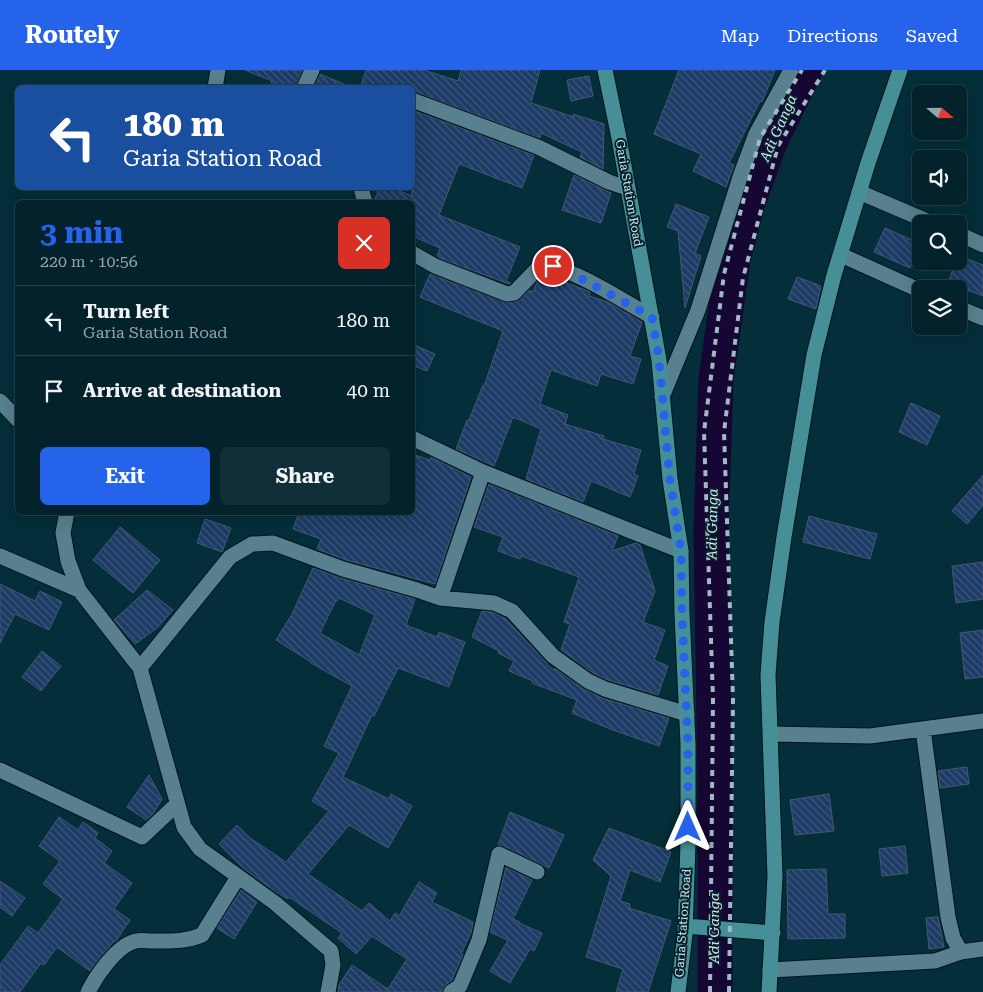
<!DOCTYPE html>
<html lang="en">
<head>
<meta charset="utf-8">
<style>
  :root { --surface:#03222c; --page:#112f38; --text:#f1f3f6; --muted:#97a4a9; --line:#243f48; --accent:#2563eb }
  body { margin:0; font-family:"Roboto Serif",serif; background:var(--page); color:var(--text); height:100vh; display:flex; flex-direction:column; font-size:19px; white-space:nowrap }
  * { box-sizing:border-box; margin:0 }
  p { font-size:16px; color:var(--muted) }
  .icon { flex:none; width:28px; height:28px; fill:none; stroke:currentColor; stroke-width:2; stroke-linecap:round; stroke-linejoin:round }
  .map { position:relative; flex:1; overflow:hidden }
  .panel { position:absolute; left:15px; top:130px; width:400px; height:315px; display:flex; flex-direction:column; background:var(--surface); border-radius:8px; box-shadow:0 5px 20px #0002,0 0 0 1px var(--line) }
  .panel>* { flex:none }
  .banner { position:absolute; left:15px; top:15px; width:400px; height:105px; border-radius:8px; box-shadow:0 5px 20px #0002,0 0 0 1px var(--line); background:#1a4fa0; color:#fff; overflow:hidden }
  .needle { width:32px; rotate:110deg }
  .fabs { position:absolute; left:912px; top:15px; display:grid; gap:10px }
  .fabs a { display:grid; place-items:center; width:55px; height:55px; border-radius:8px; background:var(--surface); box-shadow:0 5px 20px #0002,0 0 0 1px var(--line); font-size:25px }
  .pin { position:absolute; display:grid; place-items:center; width:42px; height:42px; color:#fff; margin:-21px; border:2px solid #fff; border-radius:50%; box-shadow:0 1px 5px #0007 }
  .me { position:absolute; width:55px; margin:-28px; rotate:0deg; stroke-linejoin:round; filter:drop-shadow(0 0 4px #0008) }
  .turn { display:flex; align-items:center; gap:18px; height:105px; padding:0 25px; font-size:22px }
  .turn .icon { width:65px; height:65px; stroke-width:2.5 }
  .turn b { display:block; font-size:35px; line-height:42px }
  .round { display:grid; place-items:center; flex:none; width:52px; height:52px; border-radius:8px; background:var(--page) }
  .overview { display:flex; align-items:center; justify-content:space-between; height:85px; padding:0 25px }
  h1 { font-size:30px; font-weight:700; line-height:38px; color:var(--accent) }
  .cta { display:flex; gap:10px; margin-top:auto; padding:10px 25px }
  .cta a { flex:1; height:58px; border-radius:8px; background:var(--accent); color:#fff; font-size:20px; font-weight:700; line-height:58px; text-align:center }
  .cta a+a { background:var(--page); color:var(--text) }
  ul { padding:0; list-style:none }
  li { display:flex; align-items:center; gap:15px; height:70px; padding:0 25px; border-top:1px solid var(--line) }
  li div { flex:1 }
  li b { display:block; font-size:19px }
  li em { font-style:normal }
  header { display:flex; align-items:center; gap:30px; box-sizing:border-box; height:70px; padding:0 25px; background:var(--accent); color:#fff }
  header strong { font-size:24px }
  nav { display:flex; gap:28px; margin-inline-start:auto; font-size:18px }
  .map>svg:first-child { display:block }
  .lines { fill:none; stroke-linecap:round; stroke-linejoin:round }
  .river { stroke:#150633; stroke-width:35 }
  .building { fill:url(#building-back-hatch); stroke:#455772; fill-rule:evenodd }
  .street-casing { stroke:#00151e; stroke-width:17 }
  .secondary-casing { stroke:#00151e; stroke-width:17 }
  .street { stroke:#59808f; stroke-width:15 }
  .secondary { stroke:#478f97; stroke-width:15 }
  .rail { stroke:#a0bac3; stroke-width:4; stroke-dasharray:6 6; stroke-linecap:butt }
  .route { stroke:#2563eb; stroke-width:9; stroke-dasharray:0 16.2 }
  .labels { text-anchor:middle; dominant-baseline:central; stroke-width:4; stroke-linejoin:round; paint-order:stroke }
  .street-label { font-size:12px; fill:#d3e8f0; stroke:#05232d }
  .water-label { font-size:14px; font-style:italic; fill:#e3e1f2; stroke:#05232d }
</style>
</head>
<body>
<header>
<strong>Routely</strong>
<nav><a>Map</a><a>Directions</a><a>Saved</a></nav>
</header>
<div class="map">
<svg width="983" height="922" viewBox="0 0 983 922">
  <defs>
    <pattern id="building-back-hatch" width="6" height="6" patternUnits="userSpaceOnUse" patternTransform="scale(1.25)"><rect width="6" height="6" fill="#1c3b65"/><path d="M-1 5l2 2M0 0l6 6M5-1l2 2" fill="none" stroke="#3c577b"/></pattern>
  </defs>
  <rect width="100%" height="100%" fill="#042e3a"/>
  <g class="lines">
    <!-- river -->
    <path class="river" d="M715,922V710L711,460L716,309L733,190L747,135L770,72L805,0"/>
  </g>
  <!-- building -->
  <path class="building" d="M245,0H302L295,18H281L271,13L272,11Z
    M366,0H424L458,11L461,0H540L531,33L574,47L573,44L604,54L603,99L580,87L582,82L541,63L540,68L412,21V18H360Z
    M679,0H775L762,32L760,31L729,93L734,95L726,117L693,101L701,84L654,64Z
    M320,4L351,17V18H314Z
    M589,6L593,26L571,31L567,10Z
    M412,40L534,85L522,118L459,94L439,145L520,177L506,211L511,213L509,214L439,188L437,186L440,178L412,166V132H374L379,118H392L412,126Z
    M574,105L611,123L601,153L562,140Z
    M676,134L709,147L695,183L701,186L685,238L678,161L667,157Z
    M885,158L921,174L910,198L874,182Z
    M959,186L983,195V226L948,213L956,191H959Z
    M430,204L508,233L520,230L529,220L533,222L537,212L544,205L552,207L590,222L589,226L608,232L642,252L630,286L641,289L633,314L601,304L597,316L551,300L540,334L568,345L565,354L604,366L603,369L641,380L634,404L638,406L630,427L591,411L583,432L526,409L541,359L513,347L494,396L456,379L467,350H469L483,315L484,316L503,261L420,227Z
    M797,207L821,216L816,239L788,229Z
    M412,274L435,284L427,301L412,295Z
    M911,333L940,346L927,375L899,362Z
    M412,384L430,390L431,387L471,407L435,514L346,490L317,479L321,469L293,459L299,442H412Z
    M983,405V435L967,454L952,441Z
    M489,414L618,466L612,481L636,473L640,475L655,521L643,552L665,560L654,590L668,596L658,625L608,610L593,603L561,580L570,554L564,552L579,507L521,486L520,489L498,481L503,467L474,457Z
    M809,446L877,464L870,489L803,472Z
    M205,449L231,458L222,482L197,473Z
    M120,457L160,490L133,523L93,490Z
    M983,492V529L956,533L952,496Z
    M313,498L340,508L415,529L406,555L437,567L439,562L465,572L449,617L398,598L374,646L372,645L343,707L389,729L391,724L412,736L388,778L349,755L308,804L362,841L369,833L390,851L395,843L399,846L419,812L437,823L432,832L473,852L471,863L461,884L463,885L454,905L452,910L443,917L442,922H338L339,915L352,895L388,919L407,889L372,866L356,884L338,868L342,863L289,827L288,829L276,822L243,798L219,774L237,755L250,768L286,792L329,741L312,731L339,683L324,676L352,616L311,593V592L276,570L292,544ZM339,528L375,545L359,585L320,563L336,530L337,531Z
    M0,514L35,531L40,521L62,532L49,560L15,544L0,573Z
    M147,520L173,540L157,558L135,574L114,550Z
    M482,541L492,542L506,549L553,600L554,598L584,619L602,628L669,648L659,676L610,659L572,643L577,630L532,613L533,611L509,601L514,591L498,583L499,581L472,567Z
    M983,560V607L965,609L960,563Z
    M42,581L61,596L41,621L22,607Z
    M967,697L969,714L940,718L938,701Z
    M149,705L162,729L153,744L146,750L127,737Z
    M829,724L834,761L795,765L790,730Z
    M510,742L564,765L549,798L503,776L498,775Z
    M59,747L78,760L83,752L98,763L95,768L112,781L104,793L132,813L114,839L130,850L116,871L113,872L90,901L57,877L44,895L41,893L20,922H0V895L28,856L38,863L63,829L43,814L60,791L39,776Z
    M609,758L671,782L660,812L630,800L620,831L630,834L629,838L671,851L648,922H616L623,899L586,887L611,806L593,790Z
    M905,776L908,803L882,806L879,779Z
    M506,797L532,810L513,849L520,852L519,853L542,863L534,881L530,879L510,913L490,901L508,870L490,862Z
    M826,799L828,844H845V868L788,869L787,800Z
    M0,811L25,828L12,846L0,837Z
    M241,820L257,832L234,869L217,858Z
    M938,847L944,877L929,879L926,848Z"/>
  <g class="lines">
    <!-- street casing -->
    <g class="street-casing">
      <path id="street" d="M215,18L218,0
        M304,18L312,0
        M412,30L538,77L609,112L627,118
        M361,118L365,132
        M859,122L934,154
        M959,164L983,175
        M412,183L435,196L507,224L514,223L541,195C575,198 621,230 652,247
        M841,185L921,221
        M959,238L983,248
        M662,327L698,240L741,104L756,64L791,0
        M0,331L18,350
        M412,368L483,402L681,481
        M67,442L63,463L68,491L79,520L140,598L184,757L200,779L275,833L331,881L333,895L328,922
        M0,486L79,520
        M440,528L494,533L512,541L553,586L588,611L605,619L687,644
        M140,598L230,487L252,474L273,473L343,499L417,520L440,528L483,402
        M923,659L948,847L953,868L961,882L983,879
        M771,664L870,666L983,651
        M0,700L142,767L177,734
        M770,900L935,891L961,882
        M88,922C96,906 117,875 136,871C141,870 147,871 152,871C170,871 185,872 202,865L238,807
        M451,922L460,916L479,870L499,784L537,802"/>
    </g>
    <!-- secondary casing -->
    <g class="secondary-casing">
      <path id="secondary" d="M605,0L619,68L659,290L670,409L681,481L682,544L688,674V773L685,864L678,922
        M685,856L773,863
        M769,922L775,806L768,605L772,552L784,467L814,285L834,205L868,93L900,0"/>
    </g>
    <!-- street -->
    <use href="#street" class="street"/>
    <!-- secondary -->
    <use href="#secondary" class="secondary"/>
    <!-- rail -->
    <path class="rail" d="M710,922L713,629L704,362L724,204L760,68L802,0
      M729,922L733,629L724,362L743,208L778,76L825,0"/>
  </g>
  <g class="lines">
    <!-- route -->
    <path class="route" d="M553,196L569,202L652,247L659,290L670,410L681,481L682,544L688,674V757"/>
  </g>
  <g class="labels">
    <!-- street labels -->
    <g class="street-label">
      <text transform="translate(629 123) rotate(80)">Garia Station Road</text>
      <text transform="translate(683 853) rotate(-86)">Garia Station Road</text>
    </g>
    <!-- water labels -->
    <g class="water-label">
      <text transform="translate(778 58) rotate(-66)">Adi Ganga</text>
      <text transform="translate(712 454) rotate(-89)">Adi Ganga</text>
      <text transform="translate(714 858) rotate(-90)">Adi Ganga</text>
    </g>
  </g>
</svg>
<div class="fabs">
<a><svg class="needle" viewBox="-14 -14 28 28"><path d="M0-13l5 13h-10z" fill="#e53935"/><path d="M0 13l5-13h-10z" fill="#97a4a9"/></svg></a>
<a><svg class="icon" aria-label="sound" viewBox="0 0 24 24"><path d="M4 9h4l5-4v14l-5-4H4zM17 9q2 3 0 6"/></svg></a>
<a><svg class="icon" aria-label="search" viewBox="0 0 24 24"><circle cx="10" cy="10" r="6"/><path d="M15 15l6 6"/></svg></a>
<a><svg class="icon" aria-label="layers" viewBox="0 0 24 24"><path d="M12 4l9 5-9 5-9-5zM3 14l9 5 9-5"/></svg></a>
</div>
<div class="pin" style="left:553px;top:196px;background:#d93025"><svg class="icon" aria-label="arrive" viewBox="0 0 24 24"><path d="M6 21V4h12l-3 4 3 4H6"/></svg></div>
<svg class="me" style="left:688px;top:757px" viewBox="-20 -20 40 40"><path d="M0-17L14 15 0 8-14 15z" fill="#2563eb" stroke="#fff" stroke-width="4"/></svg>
<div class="banner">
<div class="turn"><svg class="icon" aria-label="left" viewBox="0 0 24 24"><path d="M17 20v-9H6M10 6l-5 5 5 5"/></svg><div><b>180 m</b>Garia Station Road</div></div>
</div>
<section class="panel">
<div class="overview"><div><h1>3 min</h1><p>220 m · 10:56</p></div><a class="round" style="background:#d93025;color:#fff"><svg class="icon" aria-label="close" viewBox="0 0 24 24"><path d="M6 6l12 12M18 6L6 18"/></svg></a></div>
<ul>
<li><svg class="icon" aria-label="left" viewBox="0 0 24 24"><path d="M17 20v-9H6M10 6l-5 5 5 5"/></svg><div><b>Turn left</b><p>Garia Station Road</p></div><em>180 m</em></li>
<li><svg class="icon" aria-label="arrive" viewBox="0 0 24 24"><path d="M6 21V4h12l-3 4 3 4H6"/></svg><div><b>Arrive at destination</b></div><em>40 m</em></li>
</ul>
<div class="cta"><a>Exit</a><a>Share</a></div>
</section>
</div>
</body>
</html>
